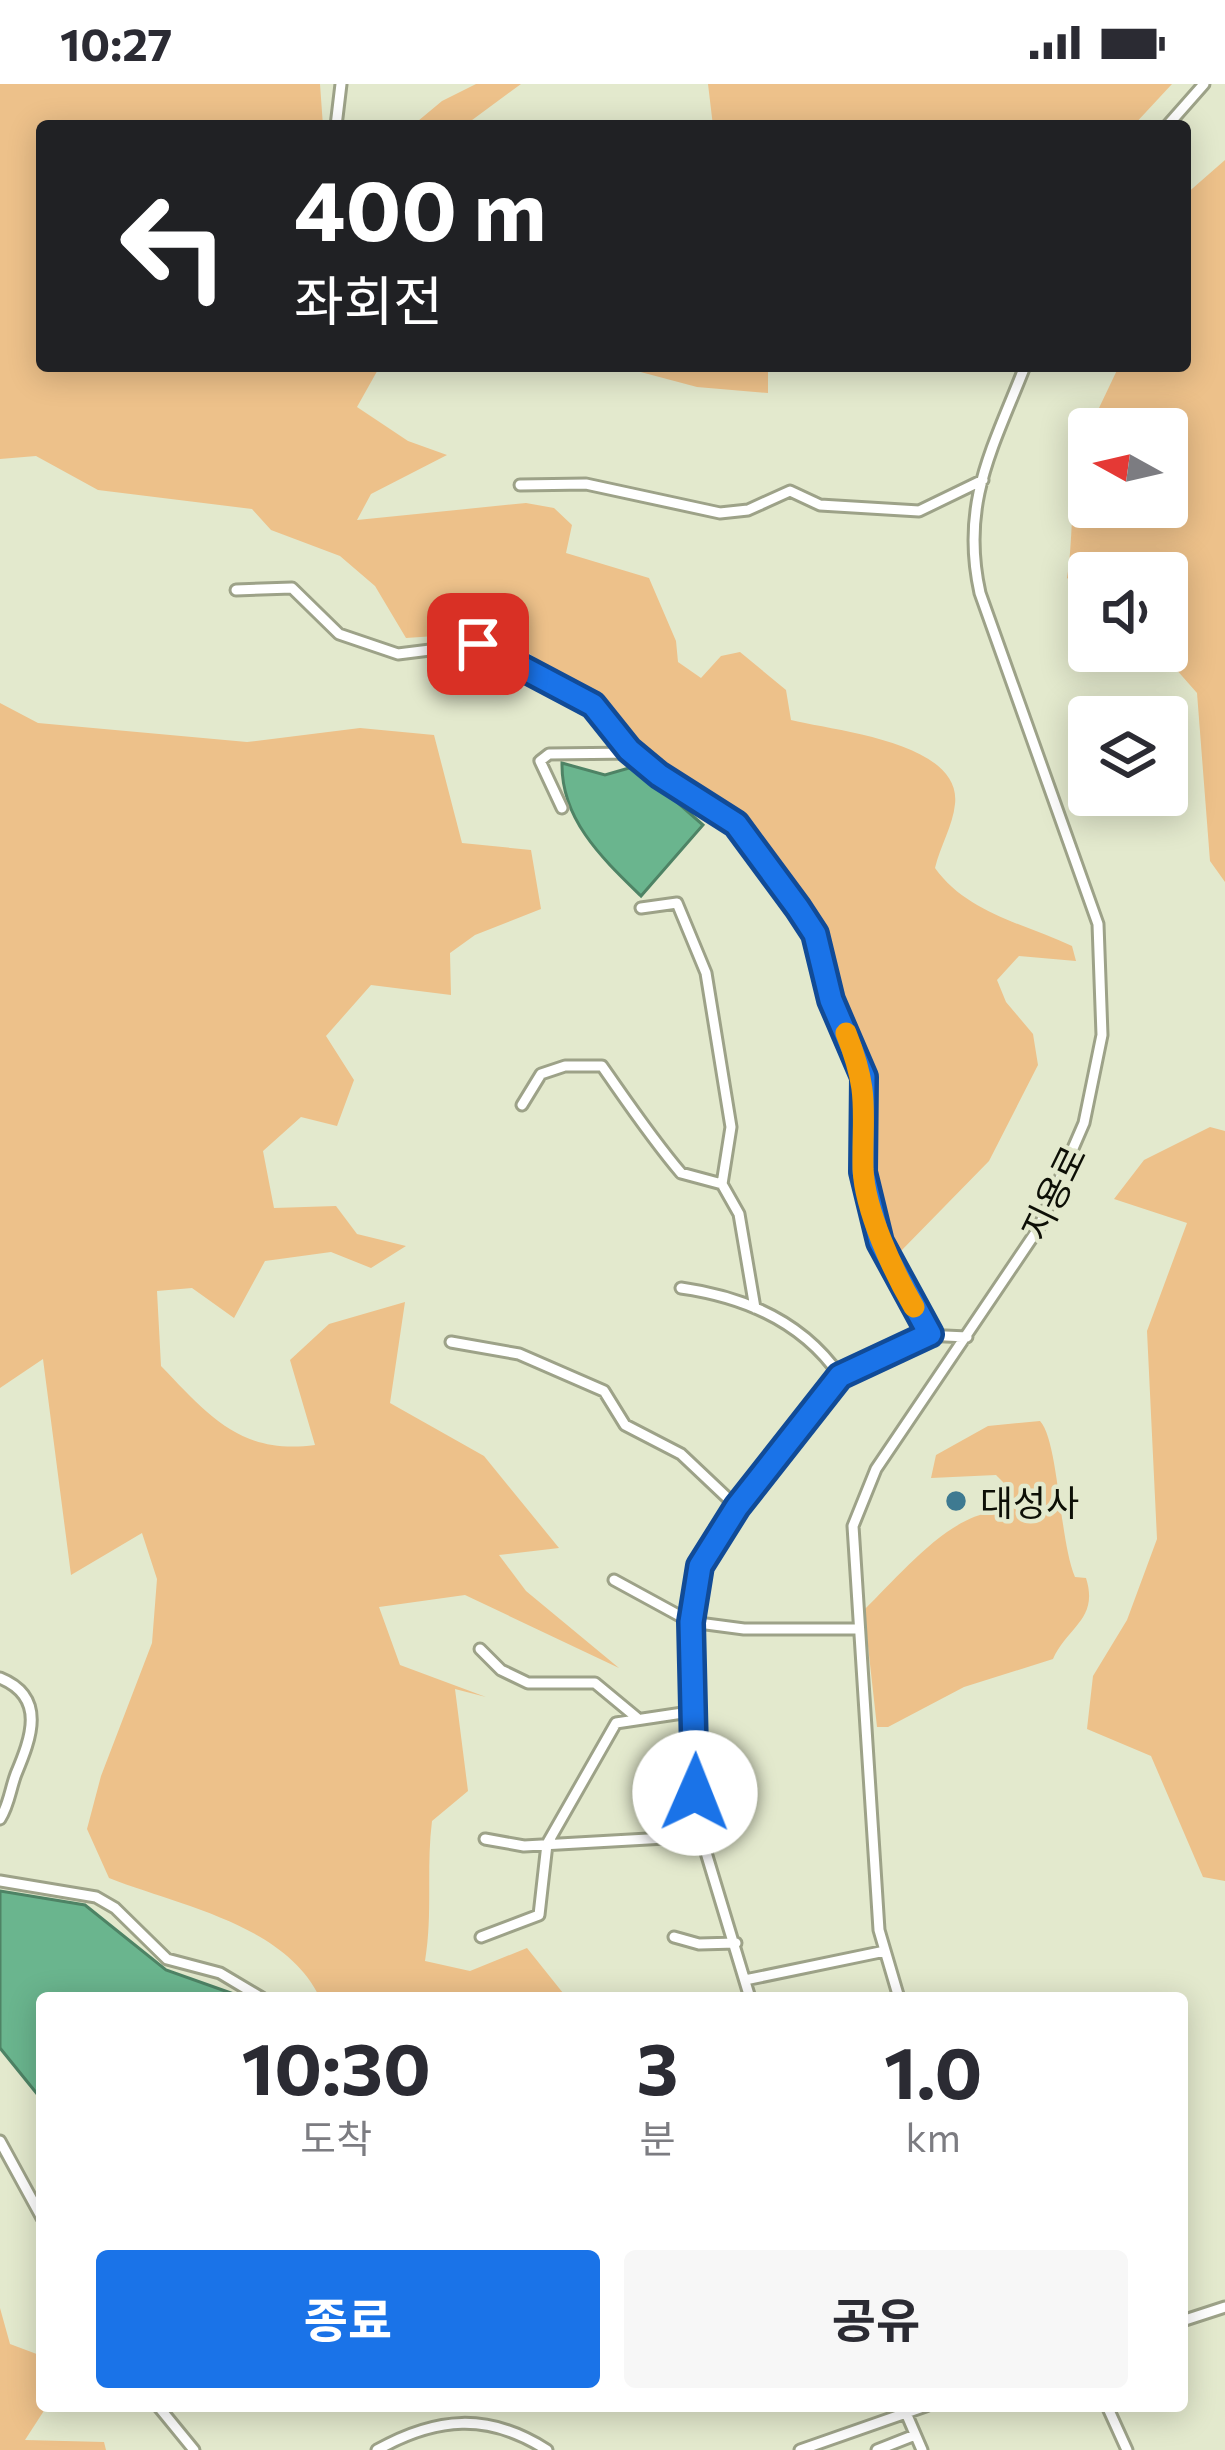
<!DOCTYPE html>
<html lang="ko">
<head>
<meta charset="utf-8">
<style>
  :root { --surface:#fff; --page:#f7f7f7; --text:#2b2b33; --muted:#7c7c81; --accent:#1a73e8 }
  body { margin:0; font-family:Commissioner,"Noto Sans KR",sans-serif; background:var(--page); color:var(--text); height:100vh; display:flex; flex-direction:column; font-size:45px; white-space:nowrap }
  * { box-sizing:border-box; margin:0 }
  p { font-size:39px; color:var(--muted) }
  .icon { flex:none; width:66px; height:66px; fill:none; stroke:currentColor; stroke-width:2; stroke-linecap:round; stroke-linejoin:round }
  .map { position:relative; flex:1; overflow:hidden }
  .side { position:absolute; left:36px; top:1908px; width:1152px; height:420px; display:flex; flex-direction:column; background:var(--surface); border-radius:12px; box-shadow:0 6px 30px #0003 }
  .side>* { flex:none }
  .guide { position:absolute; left:36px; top:36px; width:1155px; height:252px; border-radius:12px; box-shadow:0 6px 30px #0003; background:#202124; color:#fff; overflow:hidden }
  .needle { width:78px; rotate:278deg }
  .buttons { position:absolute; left:1068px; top:324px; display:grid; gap:24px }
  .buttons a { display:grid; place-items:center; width:120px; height:120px; border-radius:12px; background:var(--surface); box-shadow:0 6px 30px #0003; font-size:60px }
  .pin { position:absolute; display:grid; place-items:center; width:102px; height:102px; color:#fff; margin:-51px; border-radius:24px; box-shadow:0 6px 18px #0006 }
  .me { position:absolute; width:132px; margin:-66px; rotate:1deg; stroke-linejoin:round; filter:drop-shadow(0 0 9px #0008) }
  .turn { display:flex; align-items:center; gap:42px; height:252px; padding:0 60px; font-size:54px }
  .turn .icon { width:156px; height:156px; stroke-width:2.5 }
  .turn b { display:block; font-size:84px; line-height:102px }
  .eta { display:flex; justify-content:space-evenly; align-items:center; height:204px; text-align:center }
  .eta b { font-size:72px; font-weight:700; line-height:84px }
  .action { display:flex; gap:24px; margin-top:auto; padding:24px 60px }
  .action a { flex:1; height:138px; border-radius:12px; background:var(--accent); color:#fff; font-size:48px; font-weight:700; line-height:138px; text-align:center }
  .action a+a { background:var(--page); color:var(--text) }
  .status { display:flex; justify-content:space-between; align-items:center; height:84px; padding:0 60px; background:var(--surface); direction:ltr }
  .status svg { height:33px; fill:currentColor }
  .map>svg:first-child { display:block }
  .green { fill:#edc18a }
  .water { fill:#6ab58e; stroke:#4e8365; stroke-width:3 }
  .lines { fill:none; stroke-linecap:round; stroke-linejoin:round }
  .minor-casing { stroke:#9da288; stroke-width:15 }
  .minor { stroke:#fff; stroke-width:9 }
  .route-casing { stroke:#114b97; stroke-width:30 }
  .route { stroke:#1a73e8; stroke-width:21 }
  .slow { stroke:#f59e0b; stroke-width:21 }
  .poi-dot { fill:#3e7a91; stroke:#e3e9cd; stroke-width:4.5 }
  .labels { text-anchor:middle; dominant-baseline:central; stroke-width:9; stroke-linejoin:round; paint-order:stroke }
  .street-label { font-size:36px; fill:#0d0f06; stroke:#e3e9cd }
  .poi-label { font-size:36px; fill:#0d0f06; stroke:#e3e9cd; text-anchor:start }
</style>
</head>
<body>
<div class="status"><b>10:27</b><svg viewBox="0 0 49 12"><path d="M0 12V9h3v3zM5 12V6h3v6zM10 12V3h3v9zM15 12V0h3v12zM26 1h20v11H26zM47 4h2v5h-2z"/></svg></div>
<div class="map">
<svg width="1225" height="2366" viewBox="0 0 1225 2366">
  <rect width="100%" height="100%" fill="#e3e9cd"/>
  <!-- green -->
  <path class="green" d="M0,0H320L323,42H42V282H380L357,323L408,357L447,371L371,410L357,436L526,419L554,424L572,441L566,469L649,494L676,557L678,578L701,594L721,572L740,568L786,606L791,636C835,647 962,658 955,720C953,741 940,763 935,784C967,829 1025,840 1072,862L1076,877L1019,872L997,896L1006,918L1033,950L1038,981L989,1077L899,1169L887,1151L876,1092L875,1006L834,881L819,840L754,748L640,664L616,628L524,566L465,550L406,554L375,502L340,472L271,446L252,425L98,406L36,372L0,375Z
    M476,0H521L464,42H412L442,17Z
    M708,0H1172L1133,42H713Z
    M1225,76V798L1210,777L1197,609L1160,567H1167V489H1089V511L1067,494C1075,448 1068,384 1089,345V423H1167V345H1089L1119,282H1185V111Z
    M618,282H768V309L697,303Z
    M0,619L38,639L247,658L360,644L434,651L462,759L531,766L541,825L475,851L450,869L451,911L371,901L326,952L354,996L337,1042L301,1033L263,1067L274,1124L336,1122L357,1150L406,1162L371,1184L331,1168L265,1177L234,1234L192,1204L157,1207L161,1282C209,1332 241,1371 315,1361L290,1276L329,1240L405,1218L390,1319L484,1372L559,1464L499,1471L526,1507L619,1584L465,1511L379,1523L400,1581L486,1613L455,1605L468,1707L432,1737C426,1785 433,1829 425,1877L470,1887L527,1864L567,1914H320C285,1840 180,1822 109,1794L87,1745L101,1692L152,1559L157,1495L142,1449L71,1491L43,1275L0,1304Z
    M1210,1043L1225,1047V1797L1203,1793L1151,1672L1087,1645L1093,1592L1127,1536L1157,1455L1147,1247L1187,1139L1114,1115L1144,1076Z
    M1040,1337C1059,1358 1059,1455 1075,1493L1086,1494C1099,1535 1068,1542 1053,1575L964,1603L888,1643H877L864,1526C900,1491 946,1434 993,1428L1005,1414L1006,1401L996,1391L931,1394L936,1371L988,1342Z
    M0,2224L10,2260L42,2272V2322H47L25,2356L104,2358L106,2366H0Z"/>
  <!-- water -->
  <path class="water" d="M562,679L605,691L636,682L703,741L641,812C603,775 561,736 562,679Z
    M0,1807L85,1821L166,1886L245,1914H42V2016L0,1964Z"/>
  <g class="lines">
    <!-- minor casing -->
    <g class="minor-casing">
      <path id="minor" d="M336,42L341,0
        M1167,42L1204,0
        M520,401L586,400L720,429L748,426L790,407L820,421L919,427L983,396
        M236,506L292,504L339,550L398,570L478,560L526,582L593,621L629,666L659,691L736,740L815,850L831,916L864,993L863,1088L881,1158L930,1250
        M562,724L540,677L549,670L634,669
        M641,824L677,819L706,889L731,1043L722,1100L739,1130L755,1224
        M522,1021L541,990L565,982H602C628,1019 652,1055 681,1089L722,1100
        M681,1204C745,1213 803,1238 840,1292
        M451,1258L519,1270L604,1307L625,1341L681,1370L737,1423
        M614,1496L691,1538L744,1545H857
        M480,1565L501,1586L528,1599H595L636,1633
        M0,1594C47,1613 31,1654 16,1690C10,1706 9,1721 0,1735
        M485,1755L524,1762L701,1752
        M0,1797L96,1813L115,1824L167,1875L220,1889L262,1914
        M481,1853L539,1831L547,1760L616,1639L696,1627
        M674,1853L699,1860L736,1859
        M745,1896L885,1867
        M750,1914L701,1752L695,1709L691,1538L701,1482L737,1423L840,1292L924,1251L967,1253
        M899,1914L879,1846L853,1442L876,1385L1038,1145L1084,1039L1102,951L1098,840L980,509C960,419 993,364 1025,282
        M0,2057L42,2134
        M1182,2237L1225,2223
        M158,2322L194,2366
        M903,2322L922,2366
        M1107,2322L1127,2366
        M377,2366C436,2333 488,2328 547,2366
        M800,2366L926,2322
        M877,2366L915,2351"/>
    </g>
    <!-- minor -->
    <use href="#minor" class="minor"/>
  </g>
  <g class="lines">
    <!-- route casing -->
    <g class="route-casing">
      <path id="route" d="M478,560L593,621L629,666L659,691L736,740L798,824L815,850L831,916L864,993L863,1088L880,1158L930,1250L840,1292L737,1423L700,1482L691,1538L695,1709"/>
    </g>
    <!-- route -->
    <use href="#route" class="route"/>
    <!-- slow -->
    <path class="slow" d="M846,949C870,1009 862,1025 863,1085C865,1127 893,1187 914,1223"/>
  </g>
  <!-- markers -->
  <circle class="poi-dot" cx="956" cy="1417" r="12"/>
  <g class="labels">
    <!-- street labels -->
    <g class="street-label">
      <text transform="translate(1052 1108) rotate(-64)">지용로</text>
    </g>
    <!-- poi labels -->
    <g class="poi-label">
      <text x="980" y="1417">대성사</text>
    </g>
  </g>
</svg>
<div class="buttons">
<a><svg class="needle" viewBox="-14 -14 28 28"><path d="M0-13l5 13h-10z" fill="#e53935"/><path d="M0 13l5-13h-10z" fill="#7c7c81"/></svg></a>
<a><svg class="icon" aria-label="sound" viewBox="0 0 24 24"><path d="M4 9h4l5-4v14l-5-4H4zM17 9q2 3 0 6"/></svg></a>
<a><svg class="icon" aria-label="layers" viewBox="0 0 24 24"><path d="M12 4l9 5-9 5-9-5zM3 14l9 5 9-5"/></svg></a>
</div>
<div class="pin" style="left:478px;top:560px;background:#d93025"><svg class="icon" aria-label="arrive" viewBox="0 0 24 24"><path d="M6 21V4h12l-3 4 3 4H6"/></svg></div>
<svg class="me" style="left:695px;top:1709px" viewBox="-20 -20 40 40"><circle r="19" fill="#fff"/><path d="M0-13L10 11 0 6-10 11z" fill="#1a73e8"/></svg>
<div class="guide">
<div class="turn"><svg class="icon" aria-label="left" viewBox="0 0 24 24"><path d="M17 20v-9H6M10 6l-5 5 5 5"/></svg><div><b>400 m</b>좌회전</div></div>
</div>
<section class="side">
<div class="eta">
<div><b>10:30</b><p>도착</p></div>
<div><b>3</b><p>분</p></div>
<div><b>1.0</b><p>km</p></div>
</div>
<div class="action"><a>종료</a><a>공유</a></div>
</section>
</div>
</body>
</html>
